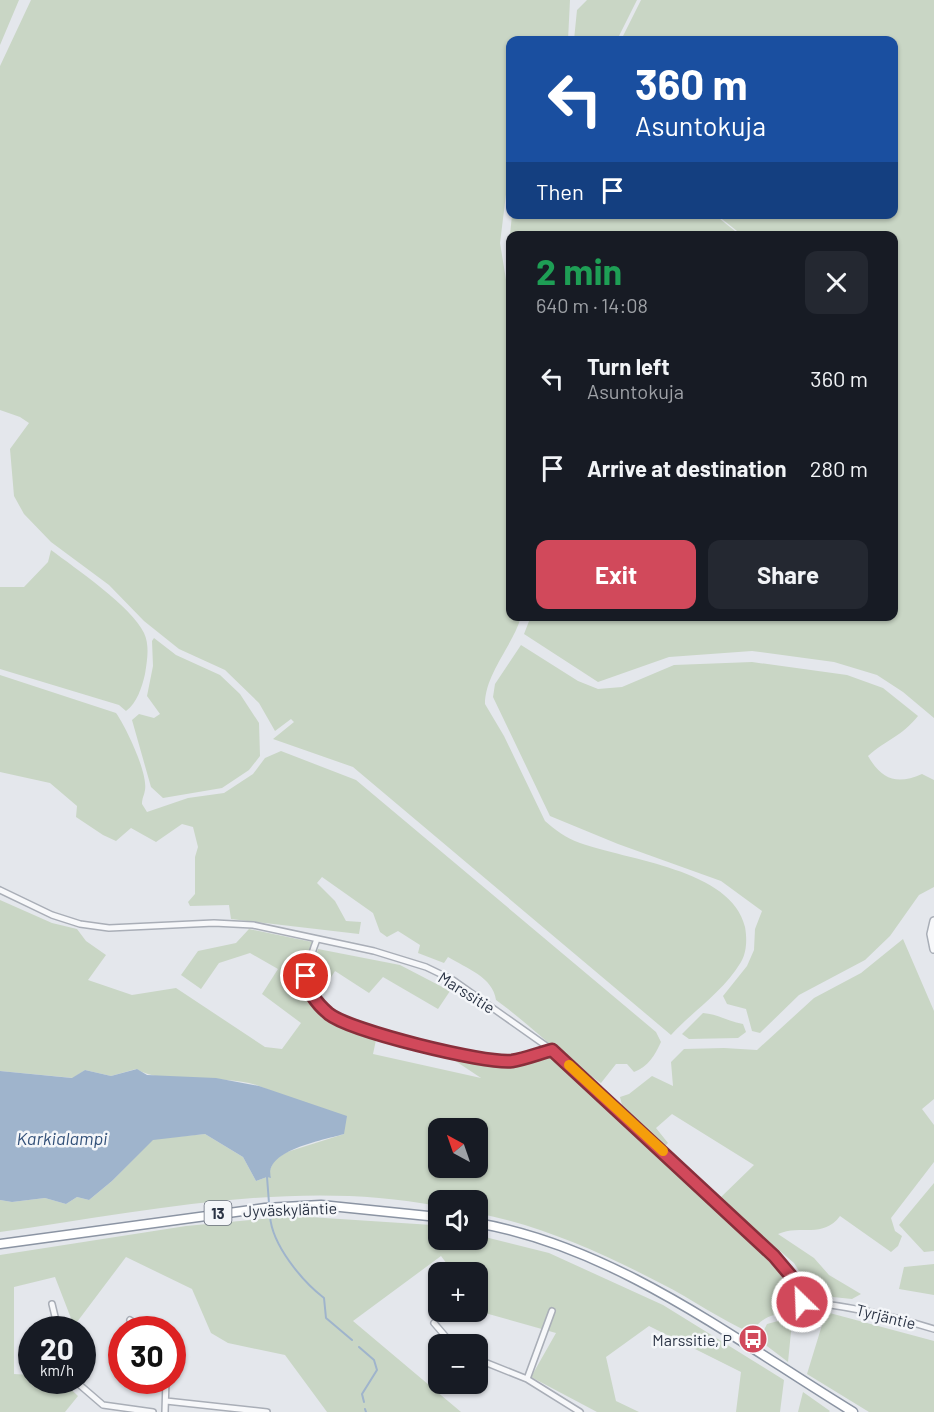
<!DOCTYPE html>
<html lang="en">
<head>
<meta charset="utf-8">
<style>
  :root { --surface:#171b24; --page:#242831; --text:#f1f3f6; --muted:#9ea1a6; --accent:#d1495b }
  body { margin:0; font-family:Barlow,sans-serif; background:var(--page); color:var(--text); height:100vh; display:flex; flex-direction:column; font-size:22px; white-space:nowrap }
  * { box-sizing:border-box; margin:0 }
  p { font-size:20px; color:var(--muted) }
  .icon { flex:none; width:33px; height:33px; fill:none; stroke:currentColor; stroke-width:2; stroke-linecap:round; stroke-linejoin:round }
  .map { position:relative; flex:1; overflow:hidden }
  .details { position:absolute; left:506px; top:231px; width:392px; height:390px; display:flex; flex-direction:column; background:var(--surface); border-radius:12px; box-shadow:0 2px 4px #0004 }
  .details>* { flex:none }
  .guide { position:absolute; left:506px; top:36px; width:392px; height:183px; border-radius:12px; box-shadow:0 2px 4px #0004; background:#1a4fa0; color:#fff; overflow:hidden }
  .needle { width:39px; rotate:320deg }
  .buttons { position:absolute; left:428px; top:1118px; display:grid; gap:12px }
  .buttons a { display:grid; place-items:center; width:60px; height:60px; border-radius:12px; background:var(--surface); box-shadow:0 2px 4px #0004; font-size:30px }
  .speed { position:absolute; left:18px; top:1316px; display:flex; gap:12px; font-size:30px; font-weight:700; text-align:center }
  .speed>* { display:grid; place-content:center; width:78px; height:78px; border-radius:50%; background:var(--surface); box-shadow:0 2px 4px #0004; line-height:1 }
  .speed small { font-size:15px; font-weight:400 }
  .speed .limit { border:9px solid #d22; background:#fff; color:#111 }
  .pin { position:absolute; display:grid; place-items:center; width:51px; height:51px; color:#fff; margin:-26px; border:3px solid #fff; border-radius:50%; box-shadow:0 2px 6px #0007 }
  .me { position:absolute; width:66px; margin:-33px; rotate:336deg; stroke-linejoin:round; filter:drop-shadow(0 0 4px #0008) }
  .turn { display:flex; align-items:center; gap:21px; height:126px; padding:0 30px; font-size:27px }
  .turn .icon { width:78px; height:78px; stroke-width:2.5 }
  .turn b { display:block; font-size:42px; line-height:51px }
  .then { display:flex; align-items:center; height:57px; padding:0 30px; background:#0003; gap:12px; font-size:22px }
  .round { display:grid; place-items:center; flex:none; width:63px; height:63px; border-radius:12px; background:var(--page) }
  .headline { display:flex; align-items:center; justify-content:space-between; height:102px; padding:0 30px }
  h1 { font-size:36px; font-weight:700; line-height:45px; color:#1e9e55 }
  .cta { display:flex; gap:12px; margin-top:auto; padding:12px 30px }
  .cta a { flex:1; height:69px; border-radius:12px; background:var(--accent); color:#fff; font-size:24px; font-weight:700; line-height:69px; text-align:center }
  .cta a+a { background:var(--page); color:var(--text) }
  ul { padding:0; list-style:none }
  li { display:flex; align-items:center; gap:18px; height:90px; padding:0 30px }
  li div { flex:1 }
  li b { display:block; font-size:22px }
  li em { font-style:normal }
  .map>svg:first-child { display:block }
  .green { fill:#c9d6c5; fill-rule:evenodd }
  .water { fill:#9fb4cc }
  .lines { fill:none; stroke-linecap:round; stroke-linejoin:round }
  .stream { stroke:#9fb4cc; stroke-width:2 }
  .minor-casing { stroke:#a9aeb7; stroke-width:8 }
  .tertiary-casing { stroke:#a9aeb7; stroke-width:10 }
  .trunk-casing { stroke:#8b94a3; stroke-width:11 }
  .minor { stroke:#f7f8fa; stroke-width:5 }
  .tertiary { stroke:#f7f8fa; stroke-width:7 }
  .trunk { stroke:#fff; stroke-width:8 }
  .route-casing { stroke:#882f3b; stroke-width:15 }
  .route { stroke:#d1495b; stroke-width:10 }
  .slow { stroke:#f59e0b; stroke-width:10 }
  .labels { text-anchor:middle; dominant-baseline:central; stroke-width:5; stroke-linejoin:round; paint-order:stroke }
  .shield { fill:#f4f6f9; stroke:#676e7b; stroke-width:1.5 }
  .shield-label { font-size:15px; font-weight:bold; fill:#2b3445 }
  .street-label { font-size:16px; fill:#2b3445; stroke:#f4f6f9 }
  .poi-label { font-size:16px; fill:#2b3445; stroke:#f4f6f9; text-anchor:end }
  .water-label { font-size:18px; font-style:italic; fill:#34527a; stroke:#f4f6f9 }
</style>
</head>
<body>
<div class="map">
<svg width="934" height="1412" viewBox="0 0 934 1412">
  <rect width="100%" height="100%" fill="#e4e7ec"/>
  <!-- green -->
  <path class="green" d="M0,0H19L0,45Z
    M31,0H570L568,40H510V162L500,243L510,304V616L521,617C513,645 485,674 485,704L504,736L545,821C555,830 566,838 580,843C626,860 732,869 745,927C747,938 747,952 741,962C723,992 694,1010 671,1035L353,767L273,739L294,722L291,719L275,731L259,703L225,670L179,649L144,621L109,585L51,542L24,514L14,496L10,449L29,423L20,417L0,410V66Z
    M587,0H637L617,40H574L577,10Z
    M641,0H934V718L903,692L877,675L834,662L752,651L669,657L598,682L524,634L531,616H892V236L742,235L717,215L892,214V40H621Z
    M512,215H715L740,235H510Z
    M51,550C75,568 132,607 144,633C150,646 147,661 145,674C142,687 137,703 126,711L119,705L0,669V587H24L48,562Z
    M154,638L176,655L220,675L240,694L259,723L260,756L249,770L222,788L163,798L151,787L132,720L139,714L154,718L160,714L147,696L153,666L152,641Z
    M521,645L578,681L598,689L622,687L674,665L752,662L847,675L883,688L918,716C901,737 887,739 868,756C882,780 897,785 922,774L934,780V887L919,895L890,936L865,960L799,995L760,1033L752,1031L746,1009L727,1004L723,996L747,966L754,950L755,929L762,911L721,881L618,844L550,816L493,697L495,684Z
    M0,675L116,713C126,727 148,773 145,790C144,796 142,798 142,804L147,812L188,798L224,793L253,774L265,758L281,751L356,780L656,1032L661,1042C655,1055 648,1067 634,1072L627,1064H616L601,1083C563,1059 532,1026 496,1000C493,977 466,968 448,957L444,963L418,953L420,945L398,931L387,937L380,932L373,913L322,877L317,883L335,901L346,921L361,922L359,934L231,919L229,905L190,906L188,902L195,894V857L198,847L193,827L182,824L156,842L131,828L116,841L103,835L76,817L77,806L50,783L0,772Z
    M0,900L52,923L77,929L86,941L106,955L88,980L132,995L176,988L265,1047L282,1049L301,1023L262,994L278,969L250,953L219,963L201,989L181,975L198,951L236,943L249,929L312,942C309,953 302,968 302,979C304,1009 351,1034 376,1040L373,1054L481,1078L445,1054L471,1061L516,1066L550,1056L762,1254C778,1271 795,1287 792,1312C773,1314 762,1316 751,1333C719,1319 692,1299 662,1284C603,1253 542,1226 477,1213V1200H438V1206C294,1178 143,1212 0,1232V1200L12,1202L45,1198L66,1204L77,1197L89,1200L112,1181L153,1139L205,1134L243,1157L256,1181L267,1177L274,1160L287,1152L344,1134C319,1120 285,1096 259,1086C224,1073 165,1086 136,1069L111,1076L85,1070L73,1078L0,1071ZM438,1128H477V1167H438Z
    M903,939L934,1011V1099L922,1109L934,1125V1162L891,1218L895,1231L902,1236L898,1246L891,1252L840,1216C823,1239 801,1224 778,1234L814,1258L829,1275L861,1294L852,1299L823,1296L807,1284L794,1263L719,1199L754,1165L672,1114L656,1128L668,1143L663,1148L622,1105L620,1097L629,1094L652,1076L673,1086L671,1062L684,1049L724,1048L757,1050L814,998L861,973Z
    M318,949L400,965L450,991L438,1009L383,977L369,993L335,971L318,998C308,981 313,967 318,949Z
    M703,1013C718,1014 729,1022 743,1024L746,1032L738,1038L689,1039L682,1034Z
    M934,1183V1251L924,1252L899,1225Z
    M294,1216L432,1225L438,1226V1239H477V1235L549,1253L663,1305L784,1380L780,1412H736L741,1372L649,1326L606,1357L616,1401L639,1412H597L531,1377L556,1333L485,1313L477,1303V1272H453L441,1256L353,1321L461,1412H327L285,1355L228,1343L211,1333L192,1289L126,1257L74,1326L55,1277L14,1287V1374L31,1375L32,1380H61L78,1396L65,1412H0V1255L186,1226Z
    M934,1264V1295L899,1289L904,1267Z
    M826,1312L934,1341V1412H869L807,1374Z
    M778,1321L792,1322L788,1362L759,1340L767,1324Z
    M803,1392L830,1411L829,1412H798Z"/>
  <!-- water -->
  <path class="water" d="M137,1069L147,1075L216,1078L259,1086L347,1116L344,1134C325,1140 263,1150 271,1178L267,1177L256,1181L243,1157L205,1134L153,1140L112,1181L89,1200L77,1197L66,1204L45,1198L12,1202L0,1200V1071L72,1078L85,1070L111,1076Z"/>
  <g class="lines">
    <!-- stream -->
    <path class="stream" d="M267,1177L269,1203
      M270,1216C272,1245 302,1281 324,1298L326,1318L352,1340
      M359,1347L374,1360L377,1370L362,1394L364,1402
      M365,1409L366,1412"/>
    <!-- minor casing -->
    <g class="minor-casing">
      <path id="minor" d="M0,890L52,915L80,924L109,928L214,923L253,925L374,951L426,967L453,980L552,1050L774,1256C797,1280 806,1294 799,1328
        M317,939C300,983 305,999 346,1024L471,1057L512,1061L552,1050
        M802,1302C848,1305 891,1316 934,1329
        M52,1304L58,1329
        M130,1320L143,1329
        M434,1323L452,1344
        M477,1359L527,1379L580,1412
        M527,1379L552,1311
        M74,1380L103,1405L153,1412
        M166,1401L267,1412
        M165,1412L166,1380"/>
    </g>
    <!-- tertiary casing -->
    <g class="tertiary-casing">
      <path id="tertiary" d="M934,921L931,934L934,949"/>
    </g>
    <!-- trunk casing -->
    <g class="trunk-casing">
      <path id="trunk" d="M477,1223C616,1247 735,1340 853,1412
        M0,1244L265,1208L321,1205L438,1217"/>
    </g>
    <!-- minor -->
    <use href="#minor" class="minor"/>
    <!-- tertiary -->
    <use href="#tertiary" class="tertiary"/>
    <!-- trunk -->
    <use href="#trunk" class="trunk"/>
  </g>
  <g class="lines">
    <!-- route casing -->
    <g class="route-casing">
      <path id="route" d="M306,976C308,992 316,1003 329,1014C351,1031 484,1064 512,1061C525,1059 540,1053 552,1050L774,1256L796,1282L802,1302"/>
    </g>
    <!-- route -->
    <use href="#route" class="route"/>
    <!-- slow -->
    <path class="slow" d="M569,1065L663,1151"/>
  </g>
  <!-- icons -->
  <defs>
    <g id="bus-disc" transform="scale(1.5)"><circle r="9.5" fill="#d1495b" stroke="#f4f6f9"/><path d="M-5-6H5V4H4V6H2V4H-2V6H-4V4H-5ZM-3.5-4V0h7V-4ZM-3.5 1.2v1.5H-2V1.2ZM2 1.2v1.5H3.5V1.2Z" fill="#fff"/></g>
  </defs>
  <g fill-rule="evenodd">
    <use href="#bus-disc" x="753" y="1339"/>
  </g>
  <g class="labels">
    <!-- shield labels -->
    <rect class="shield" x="204.5" y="1201" width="27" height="24" rx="4.5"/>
    <g class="shield-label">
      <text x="218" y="1213">13</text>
    </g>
    <!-- street labels -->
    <g class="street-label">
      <text transform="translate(467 992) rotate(32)">Marssitie</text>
      <text transform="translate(290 1209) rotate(-2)">Jyväskyläntie</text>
      <text transform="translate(886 1316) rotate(14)">Tyrjäntie</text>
    </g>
    <!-- poi labels -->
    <g class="poi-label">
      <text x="732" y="1339">Marssitie, P</text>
    </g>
    <!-- water labels -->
    <g class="water-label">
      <text x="62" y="1138">Karkialampi</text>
    </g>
  </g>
</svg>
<div class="buttons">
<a><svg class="needle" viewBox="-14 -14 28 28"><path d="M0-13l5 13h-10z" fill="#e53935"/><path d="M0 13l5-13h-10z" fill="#9ea1a6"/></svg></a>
<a><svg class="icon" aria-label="sound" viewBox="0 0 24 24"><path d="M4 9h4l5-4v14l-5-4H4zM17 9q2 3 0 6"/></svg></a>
<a>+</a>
<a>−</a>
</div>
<div class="speed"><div>20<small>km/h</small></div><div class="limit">30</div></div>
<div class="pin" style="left:306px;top:976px;background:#d93025"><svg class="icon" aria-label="arrive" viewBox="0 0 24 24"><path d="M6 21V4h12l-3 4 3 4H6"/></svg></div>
<svg class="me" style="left:802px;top:1302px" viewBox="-20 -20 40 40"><circle r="17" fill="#d1495b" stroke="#fff" stroke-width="3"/><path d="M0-11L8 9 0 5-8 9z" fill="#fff"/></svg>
<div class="guide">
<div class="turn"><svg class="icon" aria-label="left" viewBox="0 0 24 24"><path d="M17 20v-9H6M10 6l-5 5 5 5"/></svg><div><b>360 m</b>Asuntokuja</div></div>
<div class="then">Then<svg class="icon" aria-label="arrive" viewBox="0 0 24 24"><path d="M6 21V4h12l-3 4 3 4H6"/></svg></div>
</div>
<section class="details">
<div class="headline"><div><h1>2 min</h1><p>640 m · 14:08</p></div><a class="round"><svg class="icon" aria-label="close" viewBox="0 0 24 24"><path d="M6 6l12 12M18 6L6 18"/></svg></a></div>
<ul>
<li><svg class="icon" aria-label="left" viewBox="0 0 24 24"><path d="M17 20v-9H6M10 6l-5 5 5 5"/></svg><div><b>Turn left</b><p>Asuntokuja</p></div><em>360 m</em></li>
<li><svg class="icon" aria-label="arrive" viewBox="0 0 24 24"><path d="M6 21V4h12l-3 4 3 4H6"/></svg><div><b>Arrive at destination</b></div><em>280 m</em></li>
</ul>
<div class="cta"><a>Exit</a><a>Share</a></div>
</section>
</div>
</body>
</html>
